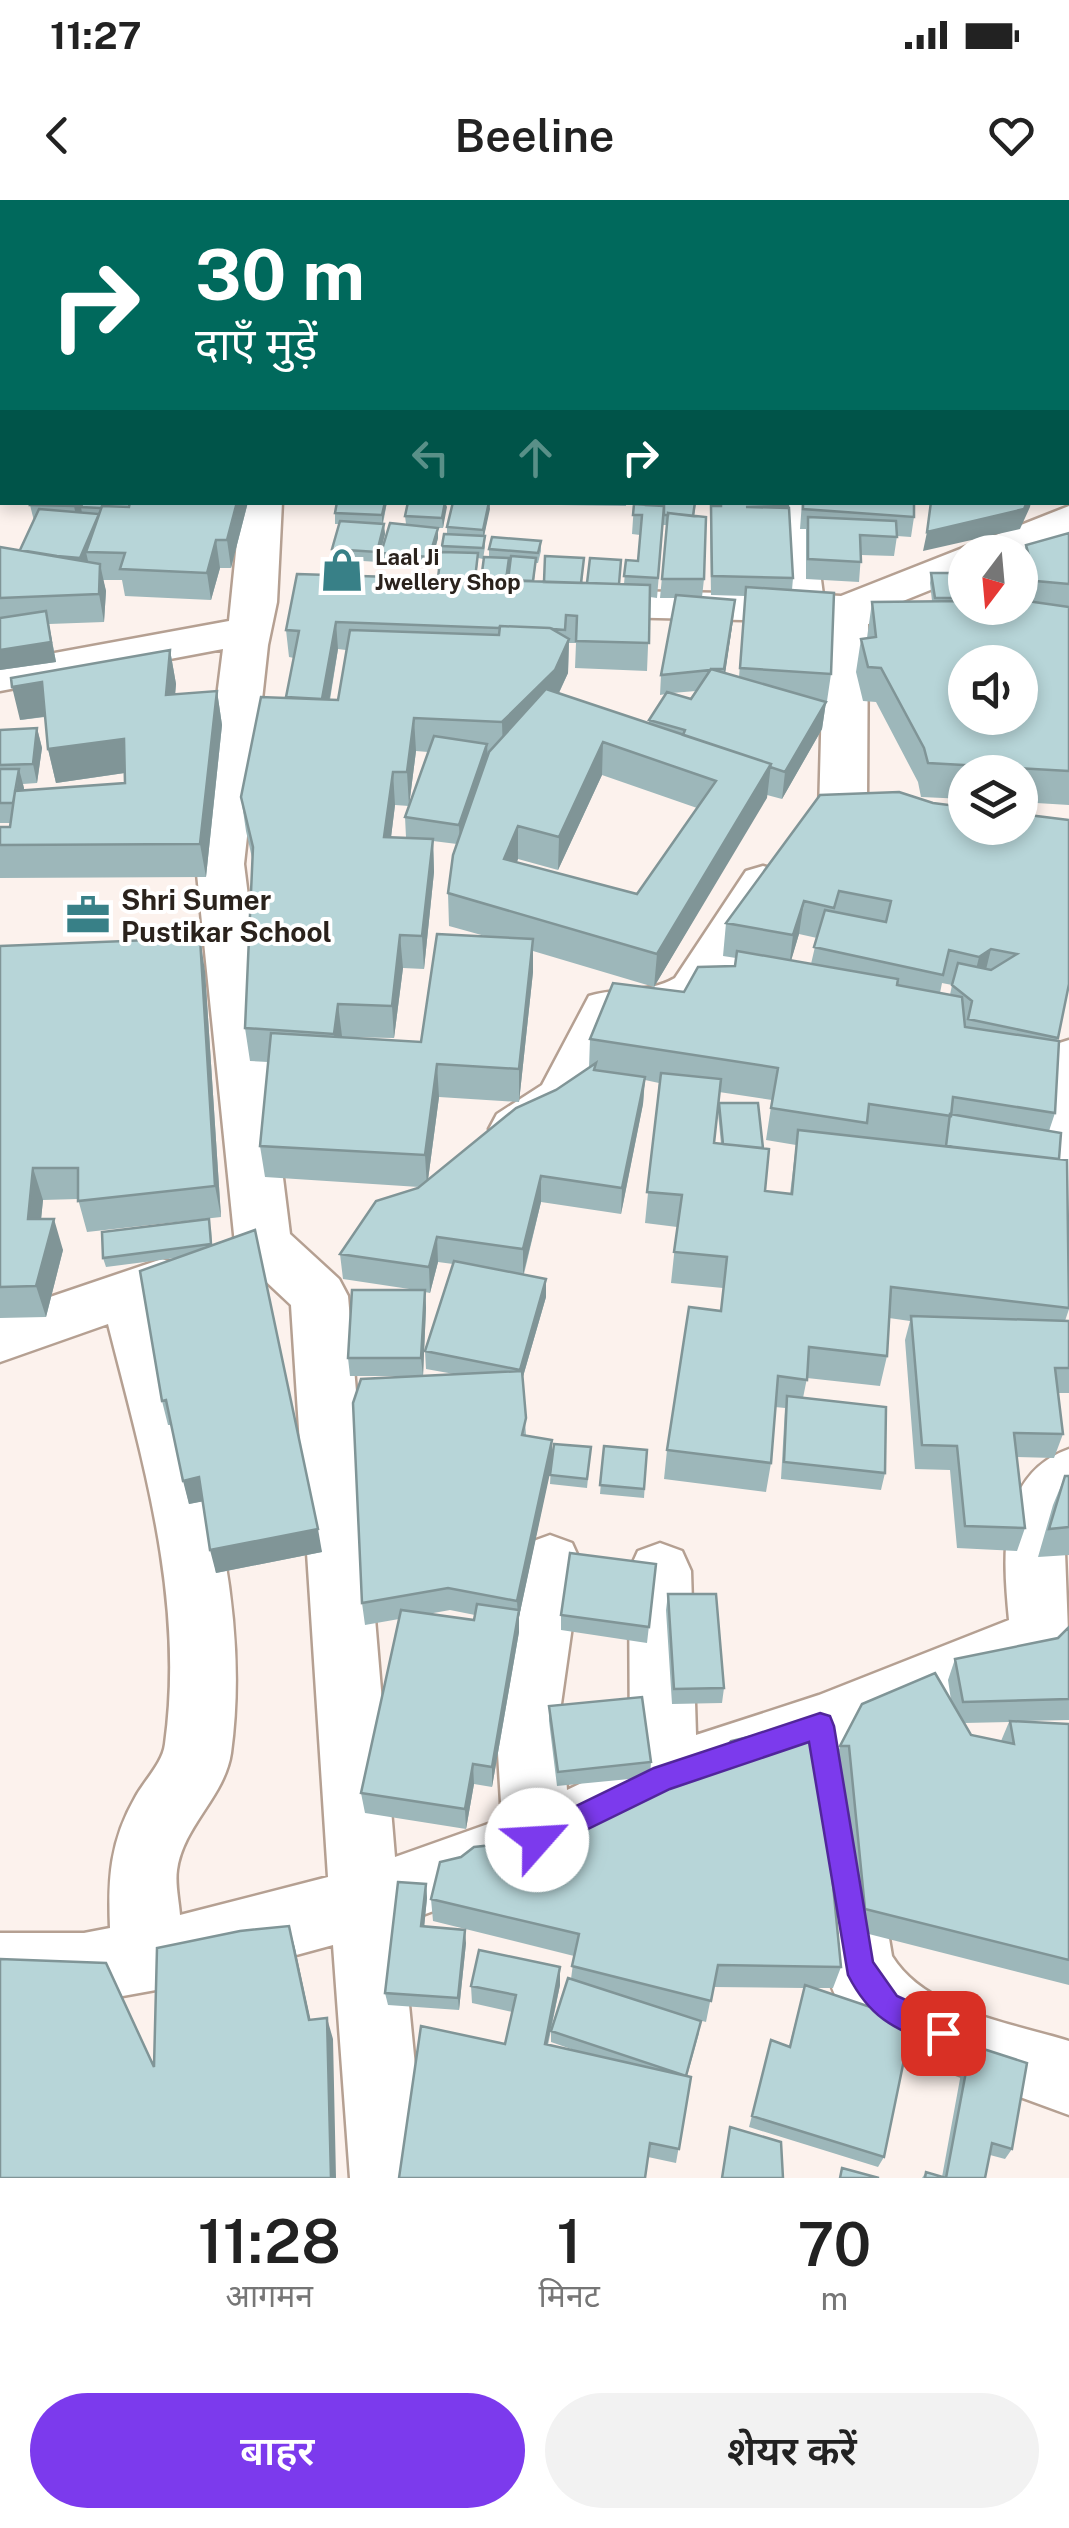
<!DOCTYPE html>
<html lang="hi">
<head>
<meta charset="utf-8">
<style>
  :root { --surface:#fff; --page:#f2f2f2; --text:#222; --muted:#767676; --accent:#7c3aed }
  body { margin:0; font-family:"Public Sans","Noto Sans Devanagari",sans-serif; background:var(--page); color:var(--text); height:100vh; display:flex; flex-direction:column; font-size:38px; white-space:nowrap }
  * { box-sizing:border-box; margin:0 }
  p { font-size:32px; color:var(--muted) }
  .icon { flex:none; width:55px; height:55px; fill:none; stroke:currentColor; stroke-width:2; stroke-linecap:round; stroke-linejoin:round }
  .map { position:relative; height:1978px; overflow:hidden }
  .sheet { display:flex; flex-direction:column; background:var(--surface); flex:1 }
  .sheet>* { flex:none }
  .guide { position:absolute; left:0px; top:0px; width:1070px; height:305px; box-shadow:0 5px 15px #0003; background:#00695c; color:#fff; overflow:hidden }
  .needle { width:65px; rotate:196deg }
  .controls { position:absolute; left:948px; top:335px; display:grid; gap:20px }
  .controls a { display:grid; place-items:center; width:90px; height:90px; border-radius:50%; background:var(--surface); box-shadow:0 5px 15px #0003; font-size:50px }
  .pin { position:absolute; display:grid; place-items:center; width:85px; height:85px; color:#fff; margin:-42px; border-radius:20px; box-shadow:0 5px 15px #0006 }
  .me { position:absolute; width:110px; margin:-55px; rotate:64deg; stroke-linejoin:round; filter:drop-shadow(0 0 8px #0008) }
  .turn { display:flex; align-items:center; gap:35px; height:210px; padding:0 30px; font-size:45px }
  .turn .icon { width:130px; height:130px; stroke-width:2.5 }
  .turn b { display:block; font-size:70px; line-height:85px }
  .lanes { display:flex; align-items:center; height:95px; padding:0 30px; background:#0003; justify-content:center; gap:50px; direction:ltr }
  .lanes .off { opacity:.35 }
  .eta { display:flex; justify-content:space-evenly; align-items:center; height:170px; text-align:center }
  .eta b { font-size:60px; font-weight:600; line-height:70px }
  .primary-button { display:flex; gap:20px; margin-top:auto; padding:20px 30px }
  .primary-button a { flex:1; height:115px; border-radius:60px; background:var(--accent); color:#fff; font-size:40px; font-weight:600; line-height:115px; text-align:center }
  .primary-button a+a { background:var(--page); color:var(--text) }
  .status { display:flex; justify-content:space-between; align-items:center; height:70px; padding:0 50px; background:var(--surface); direction:ltr }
  .status svg { height:28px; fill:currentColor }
  header { display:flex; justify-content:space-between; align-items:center; height:130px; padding:0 30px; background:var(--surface); font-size:45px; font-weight:600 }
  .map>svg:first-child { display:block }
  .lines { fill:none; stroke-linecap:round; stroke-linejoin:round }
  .minor-casing { stroke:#b5a092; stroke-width:5 }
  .minor { fill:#fff; fill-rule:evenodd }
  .wall { fill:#9db7ba; fill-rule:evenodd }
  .shaded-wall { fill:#809597 }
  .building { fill:#b7d5d8; stroke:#809597; stroke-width:2.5; fill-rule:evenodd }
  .route { fill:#7c3aed; stroke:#51269a; stroke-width:2.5 }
  .labels { text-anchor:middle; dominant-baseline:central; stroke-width:8; stroke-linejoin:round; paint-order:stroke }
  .far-poi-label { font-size:22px; font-weight:bold; fill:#2a221c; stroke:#fff; text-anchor:start }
  .poi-label { font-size:28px; font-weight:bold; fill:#2a221c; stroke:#fff; text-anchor:start }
</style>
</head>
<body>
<div class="status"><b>11:27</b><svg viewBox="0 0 49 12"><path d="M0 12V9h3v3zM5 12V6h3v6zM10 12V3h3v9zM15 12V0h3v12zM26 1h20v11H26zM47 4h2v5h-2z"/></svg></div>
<header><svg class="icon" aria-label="back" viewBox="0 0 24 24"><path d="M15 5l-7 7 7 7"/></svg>Beeline<svg class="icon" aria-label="heart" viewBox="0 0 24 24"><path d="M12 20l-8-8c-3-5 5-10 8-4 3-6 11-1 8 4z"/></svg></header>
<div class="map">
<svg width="1069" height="1978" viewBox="0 0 1069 1978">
  <rect width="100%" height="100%" fill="#fcf2ed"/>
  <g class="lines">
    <!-- minor casing -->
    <g class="minor-casing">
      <path id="minor" d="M739,0H776L777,2H740Z
        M876,0H911L912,2H877Z
        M1068,216H1069V240H1068Z
        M241,302H282L277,402L268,445L244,664L290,1034L339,1079L348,1096L395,1657L502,1619L495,1504L519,1363L528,1343L550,1335L572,1343L581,1363L561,1504L567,1590L630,1560L629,1371L638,1351L660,1343L682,1351L691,1371L696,1535L819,1495L1009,1420C1003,1357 996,1275 1069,1249V1331L1065,1352L1069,1459L856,1543L892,1756C926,1811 1011,1823 1069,1841V1915L894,1851C880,1844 866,1837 855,1826C809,1778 803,1633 793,1566L679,1605L561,1664L401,1723L426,1978H350L333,1745L189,1784L84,1803H0V1733H84L110,1728C108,1678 110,1641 136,1596C145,1580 163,1562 165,1544C185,1400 143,1262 108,1124L0,1162V1114L162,1059L182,1066L190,1082L182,1098L161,1106C201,1252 252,1400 231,1553C225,1596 183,1626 177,1670C175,1684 179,1701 180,1715L328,1677L291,1105L243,1060L235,1044L196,664L223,449L0,491V463L229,421Z
        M770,302H811L823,395L841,396L1069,306V333L1020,353L965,352V376L898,403L904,412L897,421L868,424L867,600L913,610L920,621L913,632C885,640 854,632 826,624L819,613L824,422L573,416L558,412L551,403L558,394L573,390L780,394Z
        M763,666L780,671L787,683L711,804L666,826L623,827C610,854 599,890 580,912C561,935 525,953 497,944L489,929L497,914L542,885L589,796C618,787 648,794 675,778L746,671Z
        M1069,840V1048L1049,1042L1041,1026C1033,962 1018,906 1050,846Z"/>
    </g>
    <!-- minor -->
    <use href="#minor" class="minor"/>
  </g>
  <!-- wall -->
  <path class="wall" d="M163,0H251V2H164Z
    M906,0H1069V13H1068V2H907Z
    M1068,20H1069V95H1068Z
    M0,138H2V193H0Z
    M1068,139H1069V212H1068Z
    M0,210H2V281H0Z
    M248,302L231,368H220L211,400L125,396L122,380H103L106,391L104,422L49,424L56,462L0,470V347L20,350L34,321L30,305Z
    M337,302H387L383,324L385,334L378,362L333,359L332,349L339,324H335V313Z
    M408,302H626V306L490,304L484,336L485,347L483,359L478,358L476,379L481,380L489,357V349L541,341V351L538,363H536L534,381L544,382L584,358L582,383L624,384L626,360L638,361L640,335L632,334L634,304L646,305V302H696L694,316L704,379L702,397L733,420L725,473L739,477L745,396L711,395L710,325L711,306H719V302H787L793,378L792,390L831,474L827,501H823L826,502L822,529L782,599L767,595L654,787L533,751V772L519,902L439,897L428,980L589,868L590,839L735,766L736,758L723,756L726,723L820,595L1069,784L1057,841L1055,913L1049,931L1059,959L1067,960L1069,1109L1065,1121H1069V1193H1058L1063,1234L1054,1258L1017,1257L1025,1328L1017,1351L957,1348L950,1270L915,1269L905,1140L910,1121L889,1118L887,1156L880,1186L807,1178L803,1198L885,1273L881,1290L781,1279L785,1208L775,1207L771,1263L766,1292L664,1279L667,1250L721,1111L723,1088L671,1083L677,1027L645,1023L659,883L645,880L643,904L621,1014L541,1002L524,1074L546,1079V1097L522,1180L526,1235L552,1240V1262L591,1247L587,1288L550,1284L551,1265L519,1417V1432L492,1587L474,1584L466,1629L365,1613L361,1593L399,1419L365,1425L362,1403L454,1174L426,1169L425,1151L453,1064L438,1062L430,1093L425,1092L426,1108L423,1176H350L348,1158L416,1090L343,1079L340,1054L419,987L265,977L260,946L268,862L250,861L245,828L252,658L246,631L241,597L286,498L294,458L289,457L286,430L438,378L442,346L447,334V327L453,303H446L443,328H438V338L430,368L381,363V353L406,324L405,316ZM663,325H667L660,398H675L661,475L660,495L666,494L649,520V524L559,493L568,473L569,443H576L575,468L647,471L650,397L657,398ZM338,449L346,450L338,500H330ZM696,491L691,499L672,493ZM416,551L428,552L405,617L406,637L416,638L391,637L395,605L409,606ZM602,575L697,608L637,694L517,662L518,659L558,670ZM433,641L457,644L448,693L449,726L485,736L421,842L341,837L394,838L403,768L424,769L434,672ZM799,734L817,738L811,764L791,760ZM942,783L952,785L950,795L940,793ZM719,892L772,900L766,940L796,945L790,994L765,991L719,903L718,913L721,944L714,943ZM450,1410L475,1415L474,1420L428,1414Z
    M802,302H914V317L911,337L897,336L894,356L861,355L859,382L806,379V329H800Z
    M1069,333V605L1020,602V572H965V599L921,597L918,582L876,502L863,501L856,472L861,439L867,438L872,402L932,401L930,383L931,373H965V408L1028,401L1020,373L1026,345Z
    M170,450L176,484L175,495L217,491L222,525L206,677L0,678V627H10L11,623H0V530L37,528L42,548L37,583L23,584L24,590L125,583V573L56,583L48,549L45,517L20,520Z
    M0,746L205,771L221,1017L87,1032L78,999L43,1000L41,1019L63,1050L46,1117L0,1118Z
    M211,1029L212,1045L322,1352L216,1373L203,1301L189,1304L171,1225H168L162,1201L176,1058L106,1067L103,1058Z
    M604,1246L647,1250L644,1298L600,1294Z
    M1065,1276H1069V1355L1038,1357L1053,1305Z
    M656,1364L647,1443L561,1430V1415Z
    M668,1394L724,1488L722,1503L672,1504L666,1410Z
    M1069,1427V1520L1023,1521L1069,1524V1785L857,1731L842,1571H833L840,1546L951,1500L948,1480L955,1459L1058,1438ZM1009,1522L1001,1541L971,1535L964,1523Z
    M549,1506L651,1562L650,1577L557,1586L549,1521Z
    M426,1684L427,1698L424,1726L466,1743L459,1810L388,1805L385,1793Z
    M431,1699L841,1767L833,1788H813L884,1957L878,1967L749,1927L771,1840L789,1847L804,1788L713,1787L706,1822L691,1818L699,1833L687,1876L691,1877L676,1963L648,1957L505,1844L512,1812L472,1803L471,1786L560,1785L548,1845L577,1851L551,1842V1831L571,1779L574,1756L433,1721Z
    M971,1845L1012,1949L1005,1959L990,1955L985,1978H922L926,1972L942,1977L964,1857Z"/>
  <!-- shaded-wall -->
  <path class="shaded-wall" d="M2,94V132L0,133V96Z
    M75,302H85L81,307L82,313L78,326L74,306Z
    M237,302H248L231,368L227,340Z
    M385,302H387L382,325V315Z
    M445,302L447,307L443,328L442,318Z
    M489,302L490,309L483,341V330Z
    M1027,302H1031L1030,307L1020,329L923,351L927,332Z
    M99,314L86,352L89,365L84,378L80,358Z
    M384,324L385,334L378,362L377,352Z
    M438,328V338L430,368L429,357Z
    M216,340L220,368L211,400L207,373Z
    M100,364L106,391L104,422L99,394Z
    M735,400L733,420L723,488L724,469Z
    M46,411L56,462L0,470V450Z
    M566,415L565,447L569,439L568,473L554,503L503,556L502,522L565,448Z
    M336,422L338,449L325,526L322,499Z
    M170,450L176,484L172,529L166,495Z
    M42,482L49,516L20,520L12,487Z
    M217,491L222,525L206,677L200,644Z
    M826,502L822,529L782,599L785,572Z
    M414,518L416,551L409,606L407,572Z
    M37,528L42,548L37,583L33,564Z
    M124,539L131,572L56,583L48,549Z
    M603,542L602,575L558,670L559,637Z
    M487,544L488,563L460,645L459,625Z
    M771,564L767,598L654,787L657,754Z
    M19,569L24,588L20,622L15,603Z
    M393,572L395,605L387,670L384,637Z
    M518,626V659L504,692V659Z
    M433,639L434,672L424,769L422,736Z
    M804,701L799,734L789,768L793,735Z
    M400,735L403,768L394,838L392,806Z
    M200,738L205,771L221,1017L215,986Z
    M533,739V772L519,902V869Z
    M991,749L983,782L971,790L979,757Z
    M338,804L342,836L337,866L334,834Z
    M437,864L439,897L427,987L425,955Z
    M645,877L643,904L621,1014L622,988Z
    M33,968L43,1000L38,1050L28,1019Z
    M541,976V1002L523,1075V1049Z
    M54,1019L63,1050L46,1117L36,1086Z
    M437,1037L438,1062L430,1093L429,1067Z
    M546,1079V1097L520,1187V1170Z
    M425,1090L426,1108L423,1176L421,1158Z
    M552,1240V1264L519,1417V1432L492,1587V1567L518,1417L517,1401Z
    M199,1277L205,1301L189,1304L183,1281Z
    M318,1329L322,1352L216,1373L210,1350Z
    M473,1564L474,1584L466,1629L465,1609Z
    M426,1684L427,1698L423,1739L421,1726Z
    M289,1726L295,1748L315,1840L309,1820Z
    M465,1730L466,1743L459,1810L458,1798Z
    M560,1767V1785L544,1860L545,1844Z
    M327,1818L333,1839L336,1978H331Z"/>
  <!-- building -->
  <path class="building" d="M0,0H88L86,2H2V11L0,10Z
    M187,0H251V2H191Z
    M338,0H495L509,2H336Z
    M0,20H2V94L0,96Z
    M1068,51H1069V76H1068Z
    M0,138H2V160H0Z
    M1068,139H1069V184H1068Z
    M0,210H2V236L0,235Z
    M0,254H2V271H0Z
    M31,302H75L74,306L30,305Z
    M83,302H130L129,307L102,306L101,308L81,307Z
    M130,302H237L227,340H216L207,373L120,369L125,353L86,352L102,306L129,307Z
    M337,302H385L382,315L335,313Z
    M408,302H445L442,318L405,316Z
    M453,302H489L483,330L447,327Z
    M646,302H695L693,316L668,313V315H664V306L646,305Z
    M721,302H787L788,306L746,307L789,308L793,378L712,376L711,306H721Z
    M803,302H914V317L803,309Z
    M931,302H1027L1024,309L927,332Z
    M634,304L664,306L658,378L624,376L626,360L638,361L642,315H633Z
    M39,309L99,314L80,358L57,356L20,350Z
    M668,313L706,317L704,379H662Z
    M808,317L896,321L897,337L860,335L861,362L808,359Z
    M340,321L384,324L377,352L332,349Z
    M390,323L438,328L429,357L381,353Z
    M1069,333V384L1036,381L1026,345Z
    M444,334L485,336L483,348L442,346Z
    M492,337L541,341L538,353L489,349Z
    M0,347L100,364L99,394L0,398Z
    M441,352L478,353L475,379L438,378Z
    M511,356L536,358L533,381L508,380Z
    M545,356L584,358L581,383L544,382Z
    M484,357L509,358L506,380H481Z
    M590,358L621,360L619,384L587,383Z
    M931,373H965V398H935Z
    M297,374L650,385L649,443L576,441L577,416L566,415L565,430L553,429L550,428L500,426L499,428L336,422L322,499L286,497L299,431L286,430Z
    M746,387L834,393L831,474L740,468Z
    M676,395L735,400L724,469H711L710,470L661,475Z
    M1020,400L1069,407V571L928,563L924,548L881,468L868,467L861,439L876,437L872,402L965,401V408H1020ZM965,462H1020V518H965Z
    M46,411L51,442L0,450V418Z
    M500,426L550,428L569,439L555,470L502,522L414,518L407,572H393L384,637L433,639L422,736L400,735L392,806L338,804L334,834L245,828L253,647L241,597L261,497L338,500L350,430L499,435Z
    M170,450L166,495L217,491L200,644L0,645V627H10L15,591L125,583L124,539L48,549L42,482L12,487L11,478Z
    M711,469L826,502L785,572L770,567L771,564L683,535L685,530L649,520L667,492L691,499Z
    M546,489L771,564L657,754L448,693L453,655L489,552ZM603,542L716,581L637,694L504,659L518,626L559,637Z
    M37,528L33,564L0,565V530Z
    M434,536L487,544L459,625L405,617Z
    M0,569H19L13,603H0Z
    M899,592L933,603L965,607V628H1020V614L1069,620V784L1058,838L968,819L972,801L952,785L958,763L991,770L1017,754L991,749L979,757L949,750L943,775L814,747L825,710L886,722L891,701L839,691L834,708L804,701L793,735L726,723L820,595Z
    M437,734L533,739L519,869L437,864L425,955L260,946L271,833L421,842Z
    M200,738L215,986L78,1001V968H33L28,1019H54L36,1086L0,1087V746Z
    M737,751L898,779L897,785L962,797L965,827L1059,841L1055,913L953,897L951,916L869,904L867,923L771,908L778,868L590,839L613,783L684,792L698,767L735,766Z
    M596,863L594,870L645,877L622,988L541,976L523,1049L437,1037L429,1067L340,1054L376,1001L418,988L516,908L556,890Z
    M661,873L721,879L714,943L769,949L765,991L792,994L798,930L1067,960L1069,1108L891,1087L887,1156L809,1147L807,1180L778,1176L771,1263L667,1250L689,1107L721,1111L727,1057L674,1052L682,995L647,992Z
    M719,903H758L763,948L723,944Z
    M950,914L1061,933L1059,959L946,946Z
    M209,1019L211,1044L103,1058L102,1032Z
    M255,1030L318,1329L210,1350L199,1277L183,1281L166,1200L162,1201L140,1071Z
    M454,1061L546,1079L520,1170L425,1151Z
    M352,1090H425L421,1158H348Z
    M911,1116L1069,1121V1168H1055L1063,1234L1014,1233L1025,1328L965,1326L957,1246L922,1245Z
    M522,1171L526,1218L522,1235L552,1240L517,1401L448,1388L362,1403L353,1203L361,1179Z
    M787,1196L886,1207L885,1273L784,1262Z
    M554,1244L591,1247L587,1279L550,1275Z
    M604,1246L647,1250L644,1289L600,1285Z
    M1065,1276H1069V1327L1049,1329Z
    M570,1353L656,1364L649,1427L561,1415Z
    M668,1394H716L724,1488L674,1489Z
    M477,1404L519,1410L492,1567L473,1564L465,1609L361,1593L401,1410L474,1420Z
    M1069,1427V1499L963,1502L955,1459L1058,1438Z
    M935,1473L971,1535L1014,1544L1010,1521L1069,1524V1760L865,1709L849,1546H840L862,1504Z
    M642,1497L651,1562L558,1572L549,1506Z
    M817,1521L841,1767L718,1765L711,1801L572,1766L579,1734L431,1699L440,1662L461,1657L474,1647L539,1640L593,1608L717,1558L731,1541Z
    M398,1682L426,1684L421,1726L465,1730L458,1798L385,1793Z
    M289,1726L309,1820L327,1818L331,1978H0V1759L106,1763L154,1867L157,1748L240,1731Z
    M479,1750L560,1767L545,1844L691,1877L679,1949L650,1943L645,1978H399L421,1826L505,1844L516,1795L471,1786Z
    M568,1778L701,1821L686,1876L551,1831Z
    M805,1785L912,1821L884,1957L752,1916L771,1840L790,1847Z
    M971,1845L1027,1863L1012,1949L992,1943L985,1978H925L926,1972L946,1978Z
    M730,1927L781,1942L783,1978H722Z
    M842,1968L879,1978H840Z"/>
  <!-- route -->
  <path class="route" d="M820,1513L830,1516L834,1526L873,1762L897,1796L954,1822L958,1833L954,1844L943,1848C897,1829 872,1822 848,1775L809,1542L670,1589L537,1654L527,1650L523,1640L527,1630L654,1568Z"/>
  <!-- icons -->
  <defs>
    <g id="shop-bare" transform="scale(3.45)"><path d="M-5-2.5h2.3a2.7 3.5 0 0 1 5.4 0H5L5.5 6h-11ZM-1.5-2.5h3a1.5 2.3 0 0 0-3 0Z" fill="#388087" stroke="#fff" stroke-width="2.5" paint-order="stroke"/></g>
    <g id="office-bare" transform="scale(3.45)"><path d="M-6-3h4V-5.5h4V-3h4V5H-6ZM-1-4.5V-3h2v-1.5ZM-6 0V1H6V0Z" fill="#388087" stroke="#fff" stroke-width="2.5" paint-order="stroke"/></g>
  </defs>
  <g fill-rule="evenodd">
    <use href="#shop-bare" x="342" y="370"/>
    <use href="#office-bare" x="88" y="715"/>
  </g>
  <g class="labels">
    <!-- far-poi labels -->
    <g class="far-poi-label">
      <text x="375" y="357">Laal Ji<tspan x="375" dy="25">Jwellery Shop</tspan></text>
    </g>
    <!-- poi labels -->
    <g class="poi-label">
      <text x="121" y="699">Shri Sumer<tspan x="121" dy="32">Pustikar School</tspan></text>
    </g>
  </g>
</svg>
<div class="controls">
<a><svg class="needle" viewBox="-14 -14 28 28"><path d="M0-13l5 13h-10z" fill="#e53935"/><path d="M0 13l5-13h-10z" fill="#767676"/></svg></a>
<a><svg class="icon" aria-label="sound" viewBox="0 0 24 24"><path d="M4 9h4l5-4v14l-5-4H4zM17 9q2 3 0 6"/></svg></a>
<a><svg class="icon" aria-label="layers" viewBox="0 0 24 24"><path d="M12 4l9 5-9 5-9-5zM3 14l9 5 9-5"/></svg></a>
</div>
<div class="pin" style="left:943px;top:1833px;background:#d93025"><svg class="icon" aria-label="arrive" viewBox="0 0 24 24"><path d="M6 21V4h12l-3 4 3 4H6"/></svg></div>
<svg class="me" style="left:537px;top:1640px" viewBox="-20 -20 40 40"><circle r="19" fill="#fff"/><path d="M0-13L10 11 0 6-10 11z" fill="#7c3aed"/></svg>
<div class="guide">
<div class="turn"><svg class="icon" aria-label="right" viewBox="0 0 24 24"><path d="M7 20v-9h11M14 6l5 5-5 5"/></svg><div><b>30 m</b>दाएँ मुड़ें</div></div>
<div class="lanes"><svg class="icon off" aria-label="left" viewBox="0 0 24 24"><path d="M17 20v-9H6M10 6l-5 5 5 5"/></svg><svg class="icon off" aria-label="ahead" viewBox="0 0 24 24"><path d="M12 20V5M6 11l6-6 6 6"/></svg><svg class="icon" aria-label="right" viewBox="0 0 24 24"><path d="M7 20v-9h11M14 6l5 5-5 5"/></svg></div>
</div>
</div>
<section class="sheet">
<div class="eta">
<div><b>11:28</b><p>आगमन</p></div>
<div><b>1</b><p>मिनट</p></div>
<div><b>70</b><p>m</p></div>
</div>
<div class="primary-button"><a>बाहर</a><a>शेयर करें</a></div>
</section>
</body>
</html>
